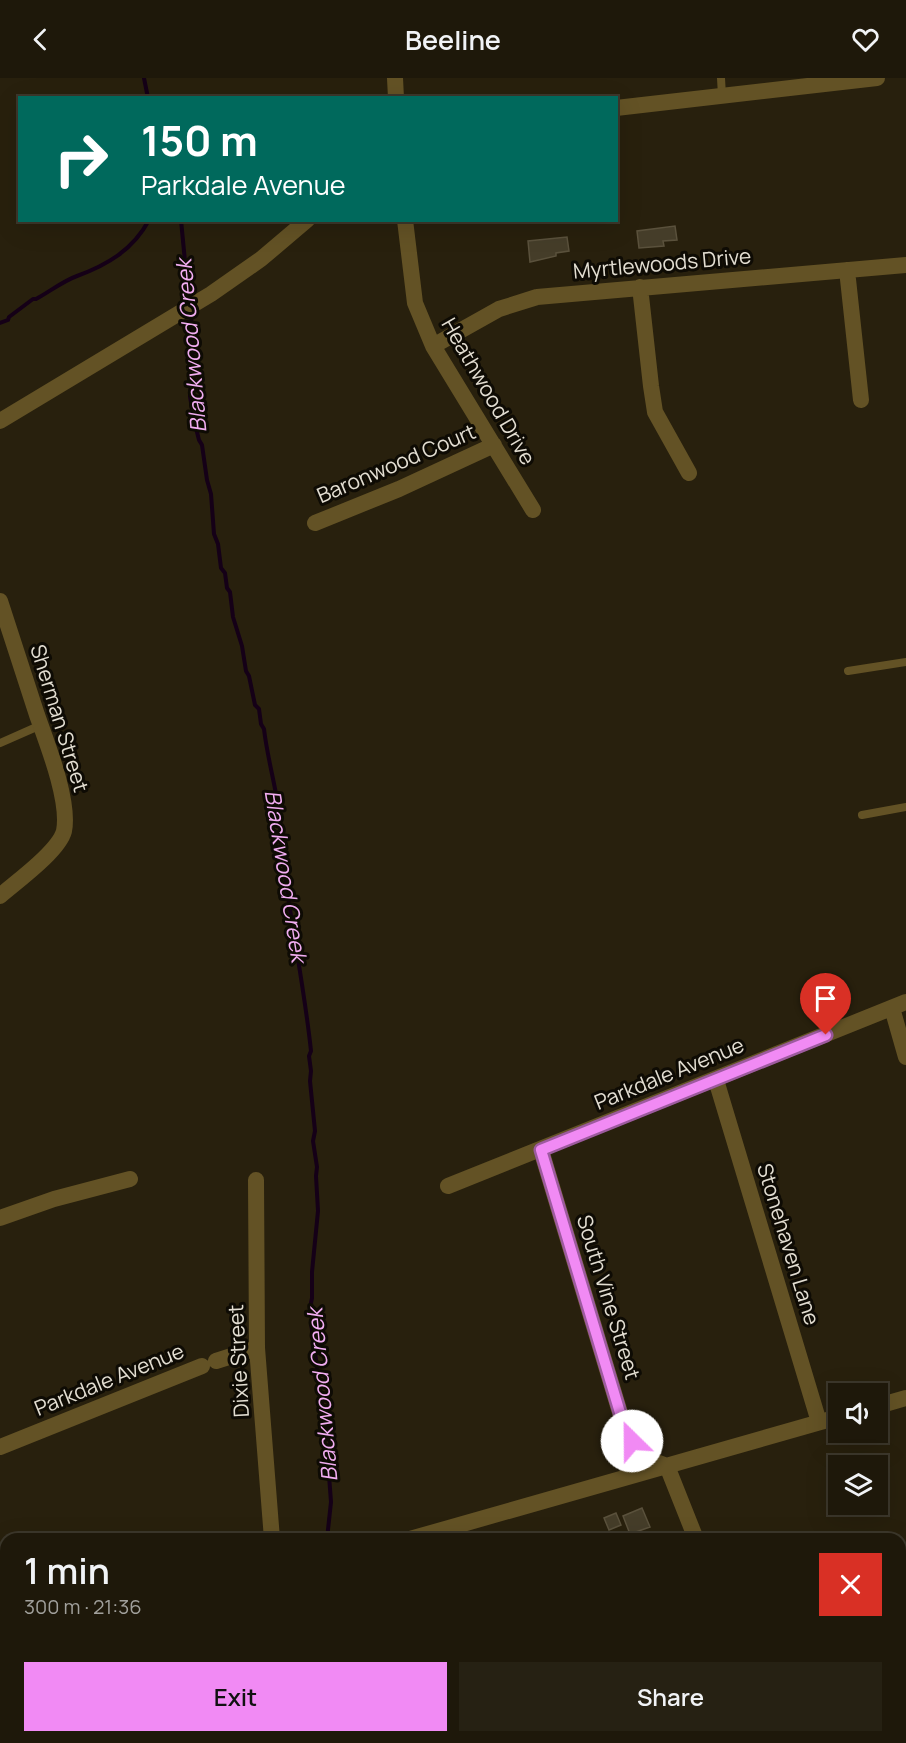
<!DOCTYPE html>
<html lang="en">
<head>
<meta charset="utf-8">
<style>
  :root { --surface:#1e180a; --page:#262113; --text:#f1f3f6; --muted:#a1a09c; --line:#3c372b; --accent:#f18af4 }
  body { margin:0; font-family:Manrope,sans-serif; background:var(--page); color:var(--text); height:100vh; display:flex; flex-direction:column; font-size:22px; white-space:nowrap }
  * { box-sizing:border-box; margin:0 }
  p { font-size:20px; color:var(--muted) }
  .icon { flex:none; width:33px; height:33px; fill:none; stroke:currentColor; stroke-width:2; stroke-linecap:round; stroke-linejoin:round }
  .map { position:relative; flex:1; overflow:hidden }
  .panel { position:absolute; left:0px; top:1455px; width:906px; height:210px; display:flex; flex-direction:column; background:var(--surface); border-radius:18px 18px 0 0; box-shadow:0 6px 24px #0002,0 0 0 2px var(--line) }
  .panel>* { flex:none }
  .guide { position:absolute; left:18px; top:18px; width:600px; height:126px; border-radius:0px; box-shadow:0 6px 24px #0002,0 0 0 2px var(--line); background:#00695c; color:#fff; overflow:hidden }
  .fabs { position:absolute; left:828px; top:1305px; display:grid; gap:12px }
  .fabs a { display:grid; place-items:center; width:60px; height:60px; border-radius:0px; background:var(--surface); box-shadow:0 6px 24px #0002,0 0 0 2px var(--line); font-size:30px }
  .pin { position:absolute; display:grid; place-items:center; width:51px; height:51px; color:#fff; margin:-62px -26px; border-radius:50% 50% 50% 0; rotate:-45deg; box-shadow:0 0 6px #0007 }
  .pin .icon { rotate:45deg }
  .me { position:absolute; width:66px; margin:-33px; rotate:337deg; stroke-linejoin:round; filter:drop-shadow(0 0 4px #0008) }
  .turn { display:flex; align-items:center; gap:21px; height:126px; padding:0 24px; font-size:27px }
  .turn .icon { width:78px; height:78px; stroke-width:2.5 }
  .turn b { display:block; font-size:42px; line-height:51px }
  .round { display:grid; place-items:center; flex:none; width:63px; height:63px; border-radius:0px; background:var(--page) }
  .headline { display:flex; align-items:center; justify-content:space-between; height:102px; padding:0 24px }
  h1 { font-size:36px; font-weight:600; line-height:45px }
  .cta { display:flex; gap:12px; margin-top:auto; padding:12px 24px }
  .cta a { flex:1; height:69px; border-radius:0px; background:var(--accent); color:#111; font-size:24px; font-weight:600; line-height:69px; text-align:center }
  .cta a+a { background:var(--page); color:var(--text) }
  header { display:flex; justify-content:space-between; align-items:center; height:78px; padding:0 24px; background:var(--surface); font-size:27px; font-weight:600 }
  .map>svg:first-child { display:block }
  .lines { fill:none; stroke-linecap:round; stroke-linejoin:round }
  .stream { stroke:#150017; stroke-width:4 }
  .building { fill:#453d29; stroke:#5a513c; stroke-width:1.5 }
  .service { stroke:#635225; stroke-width:8 }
  .minor { stroke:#635225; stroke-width:16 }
  .route-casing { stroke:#9d5a9f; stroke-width:15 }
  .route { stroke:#f18af4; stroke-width:10 }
  .labels { text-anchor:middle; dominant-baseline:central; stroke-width:6; stroke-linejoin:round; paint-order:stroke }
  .street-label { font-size:21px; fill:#e3ded2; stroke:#0e0b04 }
  .water-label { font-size:22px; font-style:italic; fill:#f1adf1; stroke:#0e0b04 }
</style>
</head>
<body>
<header><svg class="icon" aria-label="back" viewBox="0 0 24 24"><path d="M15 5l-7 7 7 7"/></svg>Beeline<svg class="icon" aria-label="heart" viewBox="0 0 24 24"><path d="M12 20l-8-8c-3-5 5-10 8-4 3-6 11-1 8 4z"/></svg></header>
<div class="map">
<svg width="906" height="1665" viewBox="0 0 906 1665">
  <rect width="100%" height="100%" fill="#28200d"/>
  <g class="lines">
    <!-- stream -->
    <path class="stream" d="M144,0L148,20
      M181,142L189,225
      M191,235L193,284L190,318L193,338L199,362L202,367L207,402L211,416L214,456L218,466L221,490L225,495L227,510L230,514L233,539L242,568L246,593L249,598L255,627L259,631L261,646L264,651C267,677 274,702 278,727C282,753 283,779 286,805C294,861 305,916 311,973L309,978L311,993L310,1003L315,1053L313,1063L317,1089L316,1098L318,1133L312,1194V1220L311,1225L313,1240L311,1245L323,1334C329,1348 333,1369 328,1384L331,1424L327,1461
      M0,245L8,242L9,239L33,221H36C49,214 63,203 77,198C107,187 133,172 149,142
      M354,1659L358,1665
      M203,1665L205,1659"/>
  </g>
  <!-- building -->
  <path class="building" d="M675,148L677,162L663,163L664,168L639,170L637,153Z
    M567,159L569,173L556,175V178L530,184L528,163Z
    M642,1430L650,1449L630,1456L623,1438Z
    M616,1435L621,1447L609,1452L604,1440Z"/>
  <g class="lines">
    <!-- service -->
    <path class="service" d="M721,0L722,18
      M848,593L906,584
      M0,665L41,647
      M862,737L906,729"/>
    <!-- minor -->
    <path class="minor" d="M395,0L396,20
      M616,30L877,0
      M405,142L415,225L433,268L533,432
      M847,192L861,322
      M640,209L651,308L655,334L689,395
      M433,268L499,231L537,219L906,187
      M0,343L211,216L261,181L307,142
      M315,445L399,411L494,367
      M0,523C12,561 25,599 37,637C47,665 70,723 64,753C59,773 16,804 0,818
      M892,930L906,979
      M716,1002L819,1344
      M541,1072L624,1348L640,1378L667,1388L696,1461
      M256,1102L257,1270L272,1461
      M448,1108L906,924
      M0,1140L54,1121L130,1101
      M216,1283L257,1270
      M878,1328L906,1320
      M0,1369L202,1288
      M410,1461L838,1339
      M900,1620L906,1618
      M257,1659L260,1665
      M773,1659L775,1665"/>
  </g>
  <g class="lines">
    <!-- route casing -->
    <g class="route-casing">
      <path id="route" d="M632,1363L624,1348L541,1072L826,957"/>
    </g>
    <!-- route -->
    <use href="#route" class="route"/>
  </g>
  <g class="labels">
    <!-- street labels -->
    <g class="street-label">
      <text transform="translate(662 185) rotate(-5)">Myrtlewoods Drive</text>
      <text transform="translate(489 313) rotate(60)">Heathwood Drive</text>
      <text transform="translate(396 385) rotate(-23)">Baronwood Court</text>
      <text transform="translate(60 640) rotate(73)">Sherman Street</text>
      <text transform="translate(669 995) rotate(-22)">Parkdale Avenue</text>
      <text transform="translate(789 1166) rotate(73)">Stonehaven Lane</text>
      <text transform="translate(609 1219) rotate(73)">South Vine Street</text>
      <text transform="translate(238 1283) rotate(-93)">Dixie Street</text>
      <text transform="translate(109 1301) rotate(-22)">Parkdale Avenue</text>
    </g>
    <!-- water labels -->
    <g class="water-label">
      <text transform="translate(191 268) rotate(-95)">Blackwood Creek</text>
      <text transform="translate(286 798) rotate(81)">Blackwood Creek</text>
      <text transform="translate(322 1317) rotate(-95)">Blackwood Creek</text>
    </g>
  </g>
</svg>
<div class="fabs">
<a><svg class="icon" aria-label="sound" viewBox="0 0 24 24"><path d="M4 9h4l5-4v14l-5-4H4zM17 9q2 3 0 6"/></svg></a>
<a><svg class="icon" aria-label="layers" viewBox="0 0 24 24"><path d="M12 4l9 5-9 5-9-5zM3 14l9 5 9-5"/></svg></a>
</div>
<div class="pin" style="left:826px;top:957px;background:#d93025"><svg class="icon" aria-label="arrive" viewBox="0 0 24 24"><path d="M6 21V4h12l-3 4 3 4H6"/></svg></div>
<svg class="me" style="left:632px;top:1363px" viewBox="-20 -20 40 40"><circle r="19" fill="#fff"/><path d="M0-13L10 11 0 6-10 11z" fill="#f18af4"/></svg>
<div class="guide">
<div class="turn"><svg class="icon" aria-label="right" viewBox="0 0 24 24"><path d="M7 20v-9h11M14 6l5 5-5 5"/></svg><div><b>150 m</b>Parkdale Avenue</div></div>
</div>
<section class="panel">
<div class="headline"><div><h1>1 min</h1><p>300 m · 21:36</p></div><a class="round" style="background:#d93025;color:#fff"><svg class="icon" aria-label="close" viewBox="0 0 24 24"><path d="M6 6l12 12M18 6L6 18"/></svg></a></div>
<div class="cta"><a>Exit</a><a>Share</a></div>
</section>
</div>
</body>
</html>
